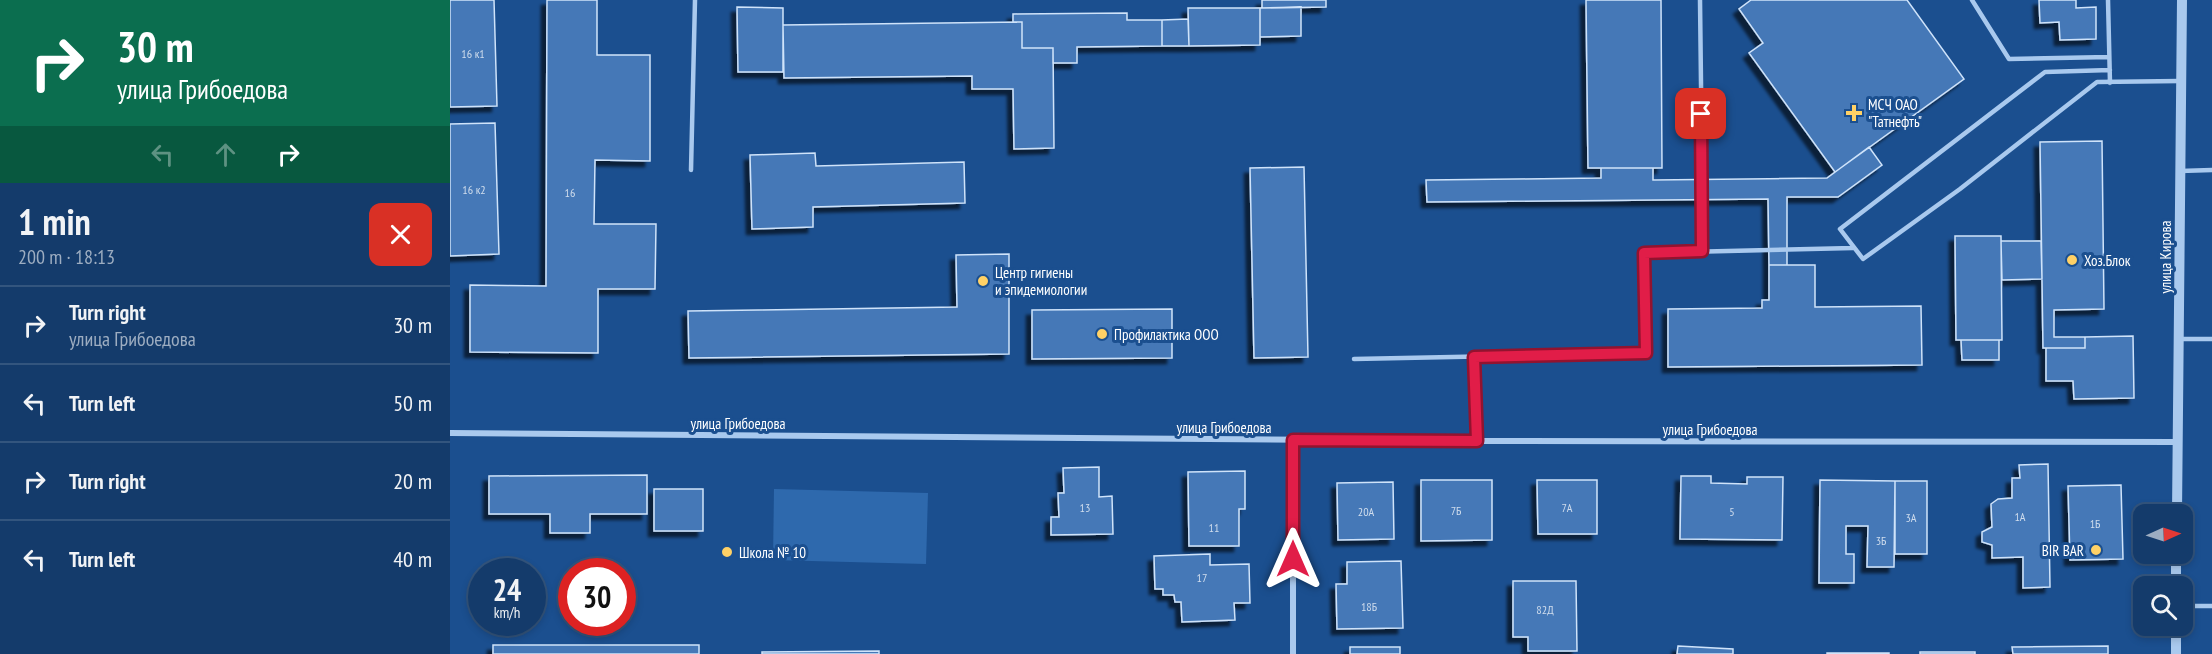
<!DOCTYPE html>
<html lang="en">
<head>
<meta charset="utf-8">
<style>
  :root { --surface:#143b6b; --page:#1d4271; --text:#f1f3f6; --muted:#9dadc1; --line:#33557e }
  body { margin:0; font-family:"PT Sans Narrow",sans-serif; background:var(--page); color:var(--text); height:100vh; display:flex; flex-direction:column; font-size:22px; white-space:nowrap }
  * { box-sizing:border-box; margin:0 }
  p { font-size:20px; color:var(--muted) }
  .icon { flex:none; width:33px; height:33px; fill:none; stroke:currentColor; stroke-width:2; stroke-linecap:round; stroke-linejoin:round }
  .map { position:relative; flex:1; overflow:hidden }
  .panel { display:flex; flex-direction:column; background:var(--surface); width:450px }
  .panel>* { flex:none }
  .guide { background:#0b6e4f; color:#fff; overflow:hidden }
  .needle { width:39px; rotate:87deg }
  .controls { position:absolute; left:1683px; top:504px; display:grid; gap:12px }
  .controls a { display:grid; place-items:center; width:60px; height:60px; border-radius:12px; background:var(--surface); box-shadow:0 3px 9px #0003,0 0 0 2px var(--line); font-size:30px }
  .speed { position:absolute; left:18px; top:558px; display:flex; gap:12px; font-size:30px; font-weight:700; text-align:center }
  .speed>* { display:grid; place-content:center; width:78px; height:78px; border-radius:50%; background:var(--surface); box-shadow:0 3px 9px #0003,0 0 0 2px var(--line); line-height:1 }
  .speed small { font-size:15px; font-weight:400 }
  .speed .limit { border:9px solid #d22; background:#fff; color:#111 }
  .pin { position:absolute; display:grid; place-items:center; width:51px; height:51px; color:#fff; margin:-26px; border-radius:12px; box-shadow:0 3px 9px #0006 }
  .me { position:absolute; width:66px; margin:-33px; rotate:0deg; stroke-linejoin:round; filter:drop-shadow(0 0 4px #0008) }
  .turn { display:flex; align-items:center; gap:21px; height:126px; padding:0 18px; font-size:27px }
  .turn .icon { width:78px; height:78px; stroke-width:2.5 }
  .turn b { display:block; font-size:42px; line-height:51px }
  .lanes { display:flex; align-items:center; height:57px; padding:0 18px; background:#0003; justify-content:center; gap:30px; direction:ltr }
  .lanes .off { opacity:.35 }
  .round { display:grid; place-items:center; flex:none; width:63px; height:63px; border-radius:12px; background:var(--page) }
  .summary { display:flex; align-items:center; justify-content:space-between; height:102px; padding:0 18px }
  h1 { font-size:36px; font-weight:700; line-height:45px }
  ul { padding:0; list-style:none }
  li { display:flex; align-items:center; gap:18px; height:78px; padding:0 18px; border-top:2px solid var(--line) }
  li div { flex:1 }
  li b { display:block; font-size:22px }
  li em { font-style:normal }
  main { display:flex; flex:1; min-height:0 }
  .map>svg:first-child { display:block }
  .green { fill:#2e69ad }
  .building { fill:#4478b7; stroke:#cfe3fa; stroke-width:1.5; filter:url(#shadow) }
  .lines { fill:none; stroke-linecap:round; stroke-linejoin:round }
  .service { stroke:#a9c9ee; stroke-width:4.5 }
  .minor { stroke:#a9c9ee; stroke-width:6 }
  .tertiary { stroke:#a9c9ee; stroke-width:10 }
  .route-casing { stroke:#92132f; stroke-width:15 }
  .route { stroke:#e11d48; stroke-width:10 }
  .poi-dot { fill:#ffd166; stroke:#1b4f8f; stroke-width:2 }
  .labels { text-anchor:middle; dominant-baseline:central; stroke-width:6; stroke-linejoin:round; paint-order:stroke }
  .number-label { font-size:12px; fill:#d0dded }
  .poi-label { font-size:15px; fill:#fff; stroke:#1b4f8f; text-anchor:start }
  .street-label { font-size:15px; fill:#fff; stroke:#1b4f8f }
</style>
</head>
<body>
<main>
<section class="panel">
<div class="guide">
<div class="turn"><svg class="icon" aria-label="right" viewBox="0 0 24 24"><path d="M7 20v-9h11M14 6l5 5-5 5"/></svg><div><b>30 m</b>улица Грибоедова</div></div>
<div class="lanes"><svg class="icon off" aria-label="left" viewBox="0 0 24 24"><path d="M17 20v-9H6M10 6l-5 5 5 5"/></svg><svg class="icon off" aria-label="ahead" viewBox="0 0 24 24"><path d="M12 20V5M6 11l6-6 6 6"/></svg><svg class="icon" aria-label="right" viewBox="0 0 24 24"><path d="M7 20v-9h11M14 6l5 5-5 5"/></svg></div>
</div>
<div class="summary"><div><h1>1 min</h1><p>200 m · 18:13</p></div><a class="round" style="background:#d93025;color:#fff"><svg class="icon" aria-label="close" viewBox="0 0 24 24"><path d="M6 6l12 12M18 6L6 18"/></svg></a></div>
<ul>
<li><svg class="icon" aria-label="right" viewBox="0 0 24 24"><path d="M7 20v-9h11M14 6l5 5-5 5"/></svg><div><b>Turn right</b><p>улица Грибоедова</p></div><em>30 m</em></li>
<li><svg class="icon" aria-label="left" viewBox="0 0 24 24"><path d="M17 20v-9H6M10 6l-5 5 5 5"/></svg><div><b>Turn left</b></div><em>50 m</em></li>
<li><svg class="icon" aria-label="right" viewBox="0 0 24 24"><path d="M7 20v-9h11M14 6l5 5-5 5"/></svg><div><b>Turn right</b></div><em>20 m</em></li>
<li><svg class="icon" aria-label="left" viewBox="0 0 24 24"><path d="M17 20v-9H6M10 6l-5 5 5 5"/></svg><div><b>Turn left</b></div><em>40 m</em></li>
</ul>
</section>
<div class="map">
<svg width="1762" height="654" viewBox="0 0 1762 654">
  <defs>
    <filter id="shadow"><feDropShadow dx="-5.5" dy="5.5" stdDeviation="1.5" flood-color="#0009"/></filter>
  </defs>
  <rect width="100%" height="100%" fill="#1b4f8f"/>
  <!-- green -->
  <path class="green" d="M324,489L478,493L476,564L323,560Z"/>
  <!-- building -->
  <path class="building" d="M0,0H44L47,106L0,107Z
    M97,0H147V55H200V161L145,160L144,224H206L205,289H148V353L20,352V285L96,286Z
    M812,0H876V7L812,8Z
    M1136,0H1211L1212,168H1138Z
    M1301,0H1457L1514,79L1385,172L1299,53L1313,43L1289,9Z
    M1589,0H1626V8L1646,7V39L1610,40L1609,22L1590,23Z
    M287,7L333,8V72H288Z
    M851,7V36L810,37V8Z
    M738,8H810V45L739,46Z
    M677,13V20H712V46L627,47V63H603V48H572V22H563V14Z
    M738,19L739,46H712V20Z
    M572,22V48H603L604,148L564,149L563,89H522V76L334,78L333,25Z
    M45,123L49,254L0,256V124Z
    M1652,141L1654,309L1604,310V337H1635V348H1593L1590,142Z
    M1419,147L1432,165L1388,197H1337V265H1319L1318,199L977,202L976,180L1151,178V168H1203V180L1377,178Z
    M365,153L366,166L514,162L515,203L363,207V227L302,229L300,155Z
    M854,167L858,357L804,358L800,168Z
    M1505,236H1551L1552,340H1506Z
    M1551,241H1591L1592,279L1552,280Z
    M559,254V354L239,358L238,311L507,307L506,255Z
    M1319,265H1365V307L1471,306L1472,365L1218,367V309L1312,308V300H1319Z
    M722,309V358L582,359V310Z
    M1683,336L1684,398L1624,399L1623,381H1596V348H1635V337Z
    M1511,340H1549V360H1512Z
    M1598,464L1600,587L1573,588V557L1542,558V545L1532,542V532L1542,527L1541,504L1548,499L1562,498V478H1570L1569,465Z
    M649,467V497L662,496L663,534L601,535V517H609L608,493H614L613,468Z
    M795,471V509H789V546H739L738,472Z
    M197,475V514H140V533H100V514H39V476Z
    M1231,476H1261V483L1297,484V477H1333L1332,540L1230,539Z
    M971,480H1042V540L971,541Z
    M1087,480H1147V534H1088Z
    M1370,480L1445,481L1444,567H1417L1418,526H1396V554H1404V583H1369Z
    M1445,481H1477V554H1445Z
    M943,482L944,539L888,540L887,483Z
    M1671,485L1673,559L1620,560L1618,486Z
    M204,489H253V531H204Z
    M760,554V565L799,564L800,603H784L785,620L732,622L731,602H725L724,595H713V589H705L704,556Z
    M951,561L953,628L887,629L886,584H897V562Z
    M1063,581H1126L1127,651H1078V637H1063Z
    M43,645H249V654H43Z
    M1228,646L1283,649V654H1227Z
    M1658,646V654H1563L1562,647Z
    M900,647H950V654H900Z
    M429,651V654H312V652Z
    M1470,652H1525V654H1470Z
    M1377,653H1439V654H1377Z"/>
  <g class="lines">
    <!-- service -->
    <path class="service" d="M1250,0L1253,251
      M1522,0L1559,59L1659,57
      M1658,0L1660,83
      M1660,70L1595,72L1390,229L1413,259L1510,189L1647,82L1730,81
      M241,170L245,0
      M1730,171L1762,170
      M1729,339H1762
      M1024,357L1027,441
      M904,359L1196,353L1194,253L1403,248
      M1732,606H1762"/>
    <!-- minor -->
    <path class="minor" d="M0,433L1027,441L1728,442
      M843,654V440"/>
    <!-- tertiary -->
    <path class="tertiary" d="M1727,514L1732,0
      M1726,586V554
      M1726,654V626"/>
  </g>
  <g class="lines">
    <!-- route casing -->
    <g class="route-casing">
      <path id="route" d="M843,559V440L1027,441L1024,357L1196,353L1194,253L1252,251L1251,114"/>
    </g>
    <!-- route -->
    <use href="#route" class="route"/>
  </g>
  <!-- markers -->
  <g class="poi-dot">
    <path d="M1401 104h6v6h6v6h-6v6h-6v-6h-6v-6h6z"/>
    <circle cx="1622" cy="260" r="6"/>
    <circle cx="533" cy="281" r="6"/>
    <circle cx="652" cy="334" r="6"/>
    <circle cx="1646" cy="550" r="6"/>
    <circle cx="277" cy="552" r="6"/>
  </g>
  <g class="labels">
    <!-- number labels -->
    <g class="number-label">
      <text x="23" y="53">16 к1</text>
      <text x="24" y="189">16 к2</text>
      <text x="120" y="192">16</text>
      <text x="635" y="507">13</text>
      <text x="1117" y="507">7А</text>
      <text x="1006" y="510">7Б</text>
      <text x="916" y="511">20А</text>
      <text x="1282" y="511">5</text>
      <text x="1570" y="516">1А</text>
      <text x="1461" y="517">3А</text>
      <text x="1645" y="523">1Б</text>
      <text x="764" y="527">11</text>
      <text x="1431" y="540">3Б</text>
      <text x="752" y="577">17</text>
      <text x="919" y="606">18Б</text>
      <text x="1095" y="609">82Д</text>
    </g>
    <!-- poi labels -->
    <g class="poi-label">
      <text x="1418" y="104">МСЧ ОАО<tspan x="1418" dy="17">"Татнефть"</tspan></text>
      <text x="1634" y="260">Хоз.Блок</text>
      <text x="545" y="272">Центр гигиены<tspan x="545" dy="17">и эпидемиологии</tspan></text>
      <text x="664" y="334">Профилактика ООО</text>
      <text x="1634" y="550" text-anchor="end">BIR BAR</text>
      <text x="289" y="552">Школа № 10</text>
    </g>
    <!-- street labels -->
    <g class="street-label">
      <text transform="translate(1715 257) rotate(-90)">улица Кирова</text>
      <text x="288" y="423">улица Грибоедова</text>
      <text x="774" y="427">улица Грибоедова</text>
      <text x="1260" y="429">улица Грибоедова</text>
    </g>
  </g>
</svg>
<div class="controls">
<a><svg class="needle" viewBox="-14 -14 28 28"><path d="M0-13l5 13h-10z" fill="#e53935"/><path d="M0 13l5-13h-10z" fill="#9dadc1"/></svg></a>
<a><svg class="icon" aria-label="search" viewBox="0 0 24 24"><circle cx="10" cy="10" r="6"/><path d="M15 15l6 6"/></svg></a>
</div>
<div class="speed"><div>24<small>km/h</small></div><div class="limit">30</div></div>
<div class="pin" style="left:1251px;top:114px;background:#d93025"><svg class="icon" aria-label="arrive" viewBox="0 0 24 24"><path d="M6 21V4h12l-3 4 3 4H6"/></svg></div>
<svg class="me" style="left:843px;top:559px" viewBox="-20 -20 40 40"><path d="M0-17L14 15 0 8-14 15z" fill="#e11d48" stroke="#fff" stroke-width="4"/></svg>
</div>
</main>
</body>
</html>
